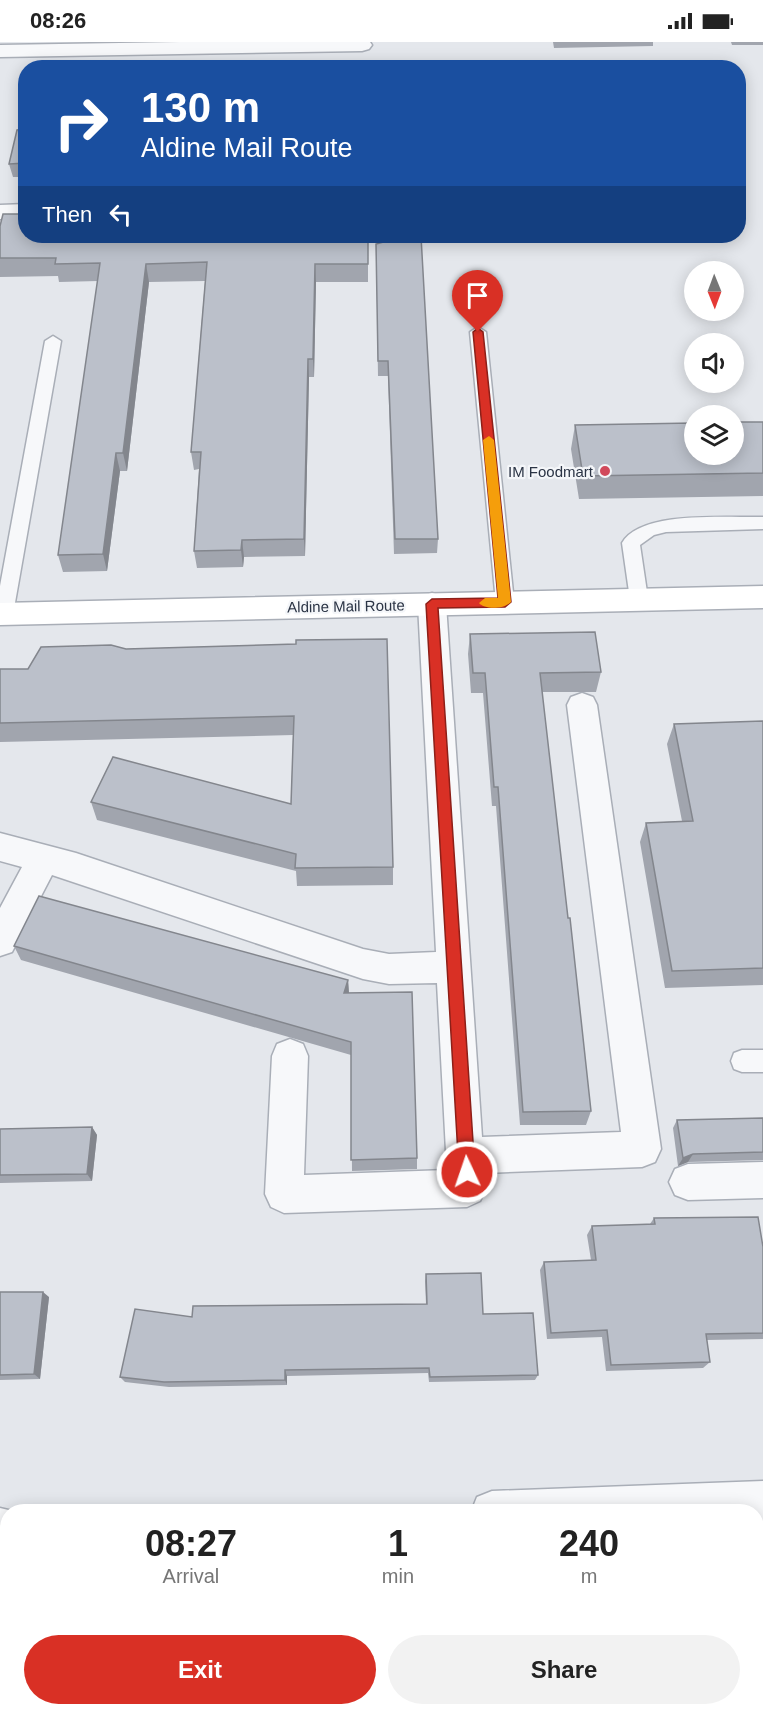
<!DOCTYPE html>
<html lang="en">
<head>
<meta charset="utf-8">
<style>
  :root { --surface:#fff; --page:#f2f2f2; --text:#222; --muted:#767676; --accent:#d93025 }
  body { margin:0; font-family:Arial,sans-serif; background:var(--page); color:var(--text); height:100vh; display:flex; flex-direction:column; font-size:22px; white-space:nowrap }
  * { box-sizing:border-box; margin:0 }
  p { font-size:20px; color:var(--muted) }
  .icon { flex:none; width:33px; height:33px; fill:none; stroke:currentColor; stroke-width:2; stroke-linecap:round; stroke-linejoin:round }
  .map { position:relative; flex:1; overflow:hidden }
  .drawer { position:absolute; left:0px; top:1462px; width:764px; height:212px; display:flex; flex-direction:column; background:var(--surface); border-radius:24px 24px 0 0; box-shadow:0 3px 15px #0003 }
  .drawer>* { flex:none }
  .top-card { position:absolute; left:18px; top:18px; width:728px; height:183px; border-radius:24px; box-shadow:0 3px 15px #0003; background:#1a4fa0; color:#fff; overflow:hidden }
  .needle { width:39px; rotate:179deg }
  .fabs { position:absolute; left:684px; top:219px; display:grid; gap:12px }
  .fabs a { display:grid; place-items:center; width:60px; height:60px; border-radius:50%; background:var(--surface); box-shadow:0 3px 15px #0003; font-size:30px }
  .pin { position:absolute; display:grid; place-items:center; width:51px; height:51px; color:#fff; margin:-62px -26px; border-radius:50% 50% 50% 0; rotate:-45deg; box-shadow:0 0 6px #0007 }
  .pin .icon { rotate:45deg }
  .me { position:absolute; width:66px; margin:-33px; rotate:357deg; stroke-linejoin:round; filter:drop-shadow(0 0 4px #0008) }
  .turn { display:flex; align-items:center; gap:21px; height:126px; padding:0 24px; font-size:27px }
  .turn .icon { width:78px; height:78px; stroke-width:2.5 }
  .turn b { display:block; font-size:42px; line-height:51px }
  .then { display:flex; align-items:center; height:57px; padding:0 24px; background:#0003; gap:12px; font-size:22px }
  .eta { display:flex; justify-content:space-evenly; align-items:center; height:102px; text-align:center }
  .eta b { font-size:36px; font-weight:600; line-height:42px }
  .primary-button { display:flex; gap:12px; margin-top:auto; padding:12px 24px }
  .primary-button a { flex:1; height:69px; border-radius:36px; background:var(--accent); color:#fff; font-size:24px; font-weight:600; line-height:69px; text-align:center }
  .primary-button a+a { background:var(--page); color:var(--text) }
  .status { display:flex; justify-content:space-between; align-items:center; height:42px; padding:0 30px; background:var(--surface); direction:ltr }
  .status svg { height:16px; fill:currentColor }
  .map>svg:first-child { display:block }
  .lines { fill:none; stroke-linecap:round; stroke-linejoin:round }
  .service-casing { stroke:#a9aeb7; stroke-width:3 }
  .minor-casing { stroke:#a9aeb7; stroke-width:3 }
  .secondary-casing { stroke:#a9aeb7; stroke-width:3 }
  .service { fill:#f7f8fa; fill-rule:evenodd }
  .minor { fill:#f7f8fa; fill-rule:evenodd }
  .secondary { fill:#fff; fill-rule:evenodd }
  .wall { fill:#a1a5ae }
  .shaded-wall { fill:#83868d }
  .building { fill:#bbc0ca; stroke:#83868d; stroke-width:1.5 }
  .route { fill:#d93025; stroke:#8d1f18; stroke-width:1.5 }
  .slow { fill:#f59e0b }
  .poi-dot { fill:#d1495b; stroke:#f4f6f9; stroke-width:2 }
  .labels { text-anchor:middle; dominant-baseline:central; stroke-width:4.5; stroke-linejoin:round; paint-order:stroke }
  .poi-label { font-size:15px; fill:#2b3445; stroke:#f4f6f9; text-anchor:end }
  .street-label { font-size:15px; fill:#2b3445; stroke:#f4f6f9 }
</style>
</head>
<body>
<div class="status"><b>08:26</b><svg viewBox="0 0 49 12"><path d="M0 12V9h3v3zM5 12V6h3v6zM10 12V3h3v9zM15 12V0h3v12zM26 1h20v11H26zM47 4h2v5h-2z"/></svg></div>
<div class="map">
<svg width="763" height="1673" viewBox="0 0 763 1673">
  <rect width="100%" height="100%" fill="#e4e7ec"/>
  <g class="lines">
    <!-- service casing -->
    <g class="service-casing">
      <path id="service" d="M478,285L486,290L514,560L511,565L505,567L499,565L496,560L470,290Z
        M53,294L61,299L13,572L10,577L0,578V544L45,299Z
        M763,475V487L666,490L654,493L640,503L648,557L645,562L639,564L633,562L630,557L622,501C641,468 728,476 763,475Z
        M742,1008H763V1030H742L734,1027L731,1019L734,1011Z"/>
    </g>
    <!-- minor casing -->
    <g class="minor-casing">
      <path id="minor" d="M180,0H370L372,3L369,7L362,9L0,15V3Z
        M26,162V176L0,177V163Z
        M432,551L442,554L446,562L482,1095L621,1090L567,663L571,655L582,651L593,655L597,663L661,1107L655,1120L642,1125L485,1131L486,1146L480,1159L467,1165L284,1171L271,1165L265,1152L272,1014L277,1002L290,997L303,1002L308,1014L304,1133L447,1128L437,941L389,942L363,937L52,833L12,910L0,914V866L22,825L0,819V791L76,811L363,907L389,912L436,910L418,562L422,554Z
        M763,1120V1156L688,1158L675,1153L669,1140L675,1127L688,1122Z
        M763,1439V1481L756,1482V1470H471L477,1455L492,1449Z
        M0,1466L17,1470H8V1510H0Z"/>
    </g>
    <!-- secondary casing -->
    <g class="secondary-casing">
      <path id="secondary" d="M763,544V566L0,583V561Z"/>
    </g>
    <!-- service -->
    <use href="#service" class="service"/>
    <!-- minor -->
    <use href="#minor" class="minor"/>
    <!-- secondary -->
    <use href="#secondary" class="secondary"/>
  </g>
  <!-- wall -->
  <path class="wall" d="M553,0H653V4L554,6Z
    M731,0H763V3H732Z
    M26,87V135H13L9,122Z
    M0,184L368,194V240H316L314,335H309L305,514L244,515L243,525L197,526L194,509L199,427L194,428L191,410L205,239L149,240L127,429H120L107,529L63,530L58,513L98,239L59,240L58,234L0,235Z
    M455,194H482L479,199Z
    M376,202L438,497L437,511L394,512L388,334H378Z
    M763,380V454L579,457L571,407L575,383Z
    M470,592L601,630L596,650H542L568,876L591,1069L586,1083H520L496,764H492L483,651H471L468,612Z
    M296,602L393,825V843L297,844L296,829L97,778L91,760L291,762L293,693L0,700V627H28L126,607Z
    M763,679V943L665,946L640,800L646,781L682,779L667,702L674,682Z
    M14,904L348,938L349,951L417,1116V1127L352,1129L351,1013L21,918Z
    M763,1076V1118L688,1120L678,1124L673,1086L677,1078Z
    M92,1085L97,1093L92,1139L0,1141V1087Z
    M654,1176L763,1205V1297L707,1298L710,1320L703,1326L606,1329L602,1295L547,1297L540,1228L544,1220L591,1218L587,1193L592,1184L650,1182Z
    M426,1232L483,1272L538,1333L535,1338L429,1340L428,1331L287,1334V1343L169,1345L125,1340L120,1335L192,1275L426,1262L425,1239Z
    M0,1250L49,1255L40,1337L0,1338Z"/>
  <!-- shaded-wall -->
  <path class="shaded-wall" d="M146,222L149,240L127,429L123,411Z
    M315,222L316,240L314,335L313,317Z
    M308,317L309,335L305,514L304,497Z
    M116,411L120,429L107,529L103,512Z
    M242,498L244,515L243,525L241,508Z
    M348,938L349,952L344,951Z
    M92,1085L97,1093L92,1139L87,1132Z
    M693,1112L688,1120L678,1124L683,1116Z
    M43,1250L49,1255L40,1337L34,1332Z
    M285,1328L287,1334V1343L285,1338Z
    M133,1666H139L138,1673H133Z"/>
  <!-- building -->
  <path class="building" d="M26,87V121L9,122L17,88Z
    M3,172H26V194H368V222H315L313,317H308L304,497L242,498L241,508L194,509L201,410H191L207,220L146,222L123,411H116L103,512L58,513L100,221L55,222L56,216H0V184Z
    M406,194H421L438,497H395L388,319H378L376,202Z
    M734,380H763V431L583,434L575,383L694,381V412H734Z
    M595,590L601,630L540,631L568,876H570L591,1069L523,1070L498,745H494L485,631H473L470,592Z
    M387,597L393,825L295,826L296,812L91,760L113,715L291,762L294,674L0,681V627H28L41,605L111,603L126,607L296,602V598Z
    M763,679V926L672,929L646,781L693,779L674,682Z
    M39,854L348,938L344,951L412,950L417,1116L351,1118V1000L14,904Z
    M763,1076V1110L693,1112L683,1116L677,1078Z
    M92,1085L87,1132L0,1133V1087Z
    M758,1175L763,1205V1291L706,1292L710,1320L611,1323L607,1288L551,1291L544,1220L596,1218L592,1184L655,1182L654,1176Z
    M481,1231L483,1272L533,1271L538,1333L430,1335L429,1326L285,1328V1338L164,1340L120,1335L135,1267L192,1275L193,1264L427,1262L426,1232Z
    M0,1250H43L34,1332L0,1333Z
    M763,1585V1673H202V1666H756V1586Z
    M0,1636H8V1666H133V1673H0Z"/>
  <!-- route -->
  <path class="route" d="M478,286L483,290L511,560L505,565L438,566L475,1130L472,1135L467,1137L461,1135L459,1130L426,562L432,557L498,556L473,290Z"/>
  <!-- slow -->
  <path class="slow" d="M489,394L494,398L511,560C504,567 485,568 479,561L485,556H498L483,398Z"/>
  <!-- markers -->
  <circle class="poi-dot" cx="605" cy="429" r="6"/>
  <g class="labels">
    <!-- poi labels -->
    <g class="poi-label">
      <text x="593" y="429">IM Foodmart</text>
    </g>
    <!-- street labels -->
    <g class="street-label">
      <text transform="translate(346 564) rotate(-1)">Aldine Mail Route</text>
    </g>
  </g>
</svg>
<div class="fabs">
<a><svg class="needle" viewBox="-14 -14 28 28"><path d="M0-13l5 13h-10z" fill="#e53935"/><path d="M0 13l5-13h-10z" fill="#767676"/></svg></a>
<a><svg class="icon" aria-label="sound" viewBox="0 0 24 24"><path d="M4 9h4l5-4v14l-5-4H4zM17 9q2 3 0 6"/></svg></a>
<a><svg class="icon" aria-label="layers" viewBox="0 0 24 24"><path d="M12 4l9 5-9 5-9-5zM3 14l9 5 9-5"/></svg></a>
</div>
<div class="pin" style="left:478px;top:290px;background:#d93025"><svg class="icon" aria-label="arrive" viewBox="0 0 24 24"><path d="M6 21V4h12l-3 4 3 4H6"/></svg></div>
<svg class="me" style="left:467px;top:1130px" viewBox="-20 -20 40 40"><circle r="17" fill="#d93025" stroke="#fff" stroke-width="3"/><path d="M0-11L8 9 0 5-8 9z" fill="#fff"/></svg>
<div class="top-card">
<div class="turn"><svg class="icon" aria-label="right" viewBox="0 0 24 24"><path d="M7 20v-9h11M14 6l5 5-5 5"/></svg><div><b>130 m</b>Aldine Mail Route</div></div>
<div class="then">Then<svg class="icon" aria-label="left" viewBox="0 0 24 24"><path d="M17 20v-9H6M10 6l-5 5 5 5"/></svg></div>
</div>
<section class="drawer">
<div class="eta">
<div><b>08:27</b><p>Arrival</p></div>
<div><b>1</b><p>min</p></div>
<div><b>240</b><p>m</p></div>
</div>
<div class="primary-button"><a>Exit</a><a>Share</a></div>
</section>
</div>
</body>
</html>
